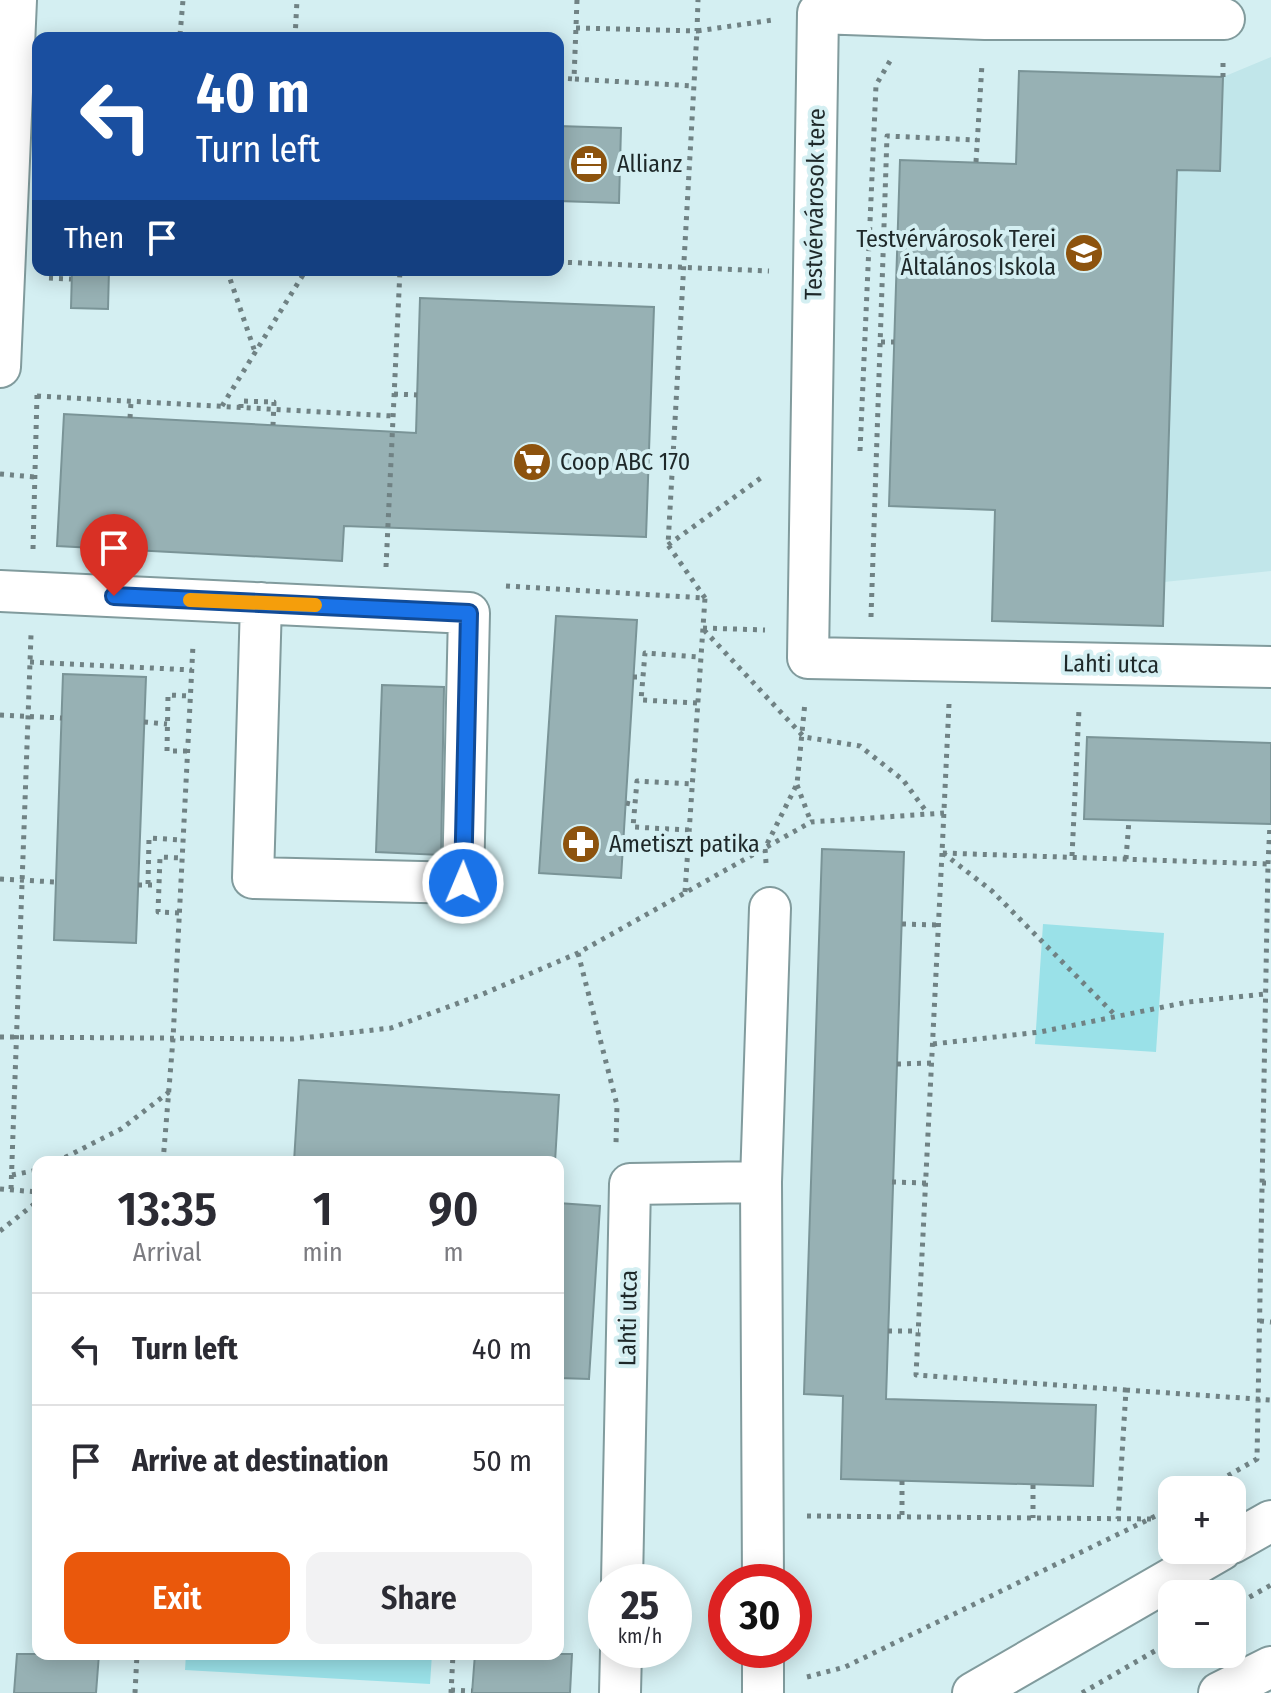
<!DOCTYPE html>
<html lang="en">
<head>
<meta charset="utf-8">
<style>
  :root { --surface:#fff; --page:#f2f2f3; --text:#2b2b33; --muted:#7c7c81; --line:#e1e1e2; --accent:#ea580c }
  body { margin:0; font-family:"Fira Sans Condensed",sans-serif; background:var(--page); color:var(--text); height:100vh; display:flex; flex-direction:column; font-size:30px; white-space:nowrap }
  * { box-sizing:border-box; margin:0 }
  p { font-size:26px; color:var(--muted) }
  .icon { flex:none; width:44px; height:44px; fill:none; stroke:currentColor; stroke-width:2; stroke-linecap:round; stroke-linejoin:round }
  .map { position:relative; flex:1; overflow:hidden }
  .details { position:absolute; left:32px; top:1156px; width:532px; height:504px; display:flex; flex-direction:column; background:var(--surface); border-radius:16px; box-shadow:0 4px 20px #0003 }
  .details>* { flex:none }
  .hud { position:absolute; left:32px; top:32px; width:532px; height:244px; border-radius:16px; box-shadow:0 4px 20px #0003; background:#1a4fa0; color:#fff; overflow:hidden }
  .tools { position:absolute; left:1158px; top:1476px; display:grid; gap:16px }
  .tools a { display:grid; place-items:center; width:88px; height:88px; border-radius:16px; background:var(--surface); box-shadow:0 4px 20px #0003; font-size:40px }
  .speed { position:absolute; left:588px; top:1564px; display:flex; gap:16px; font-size:40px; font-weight:700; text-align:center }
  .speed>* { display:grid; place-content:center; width:104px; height:104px; border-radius:50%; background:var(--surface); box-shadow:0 4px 20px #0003; line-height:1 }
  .speed small { font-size:20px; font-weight:400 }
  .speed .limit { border:12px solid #d22; background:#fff; color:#111 }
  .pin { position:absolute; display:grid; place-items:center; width:68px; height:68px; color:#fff; margin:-82px -34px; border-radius:50% 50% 50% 0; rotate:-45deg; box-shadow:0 0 8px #0007 }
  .pin .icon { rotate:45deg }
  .me { position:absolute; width:88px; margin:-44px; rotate:1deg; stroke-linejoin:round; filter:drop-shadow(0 0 6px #0008) }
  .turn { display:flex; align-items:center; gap:28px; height:168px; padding:0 32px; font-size:36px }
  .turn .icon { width:104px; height:104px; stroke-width:2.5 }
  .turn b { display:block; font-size:56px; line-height:68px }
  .then { display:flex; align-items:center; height:76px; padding:0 32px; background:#0003; gap:16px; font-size:30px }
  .eta { display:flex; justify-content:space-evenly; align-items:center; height:136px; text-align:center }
  .eta b { font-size:48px; font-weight:600; line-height:56px }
  .cta { display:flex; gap:16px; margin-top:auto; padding:16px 32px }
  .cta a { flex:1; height:92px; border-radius:16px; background:var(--accent); color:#fff; font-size:32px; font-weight:600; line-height:92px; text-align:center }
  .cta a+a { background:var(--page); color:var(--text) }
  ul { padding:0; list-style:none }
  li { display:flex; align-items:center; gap:24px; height:112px; padding:0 32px; border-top:2px solid var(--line) }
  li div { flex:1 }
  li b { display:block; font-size:30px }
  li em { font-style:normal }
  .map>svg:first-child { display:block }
  .built { fill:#c1e6ea }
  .green { fill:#9ae1e8 }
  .building { fill:#97b1b4; stroke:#7a9497; stroke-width:2 }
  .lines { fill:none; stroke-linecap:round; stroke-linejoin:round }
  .minor-casing { stroke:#819b9d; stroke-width:44 }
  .path { stroke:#708284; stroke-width:5; stroke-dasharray:4 6; stroke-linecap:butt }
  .minor { stroke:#fff; stroke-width:40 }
  .route-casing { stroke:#114b97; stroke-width:20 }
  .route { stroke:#1a73e8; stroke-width:14 }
  .slow { stroke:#f59e0b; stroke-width:14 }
  .labels { text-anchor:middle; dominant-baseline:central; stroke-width:8; stroke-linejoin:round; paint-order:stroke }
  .poi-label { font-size:24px; fill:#1e2829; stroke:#d4eff2; text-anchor:start }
  .street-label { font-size:24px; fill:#1e2829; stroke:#d4eff2 }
</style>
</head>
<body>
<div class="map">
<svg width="1271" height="1693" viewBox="0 0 1271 1693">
  <rect width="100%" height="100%" fill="#d4eff2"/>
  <!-- built -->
  <path class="built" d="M1271,57V571L1164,582L1163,626L992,621L995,510L889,506L900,160L1016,164L1019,71L1223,77Z"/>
  <!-- green -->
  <path class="green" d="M1043,924L1164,933L1156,1052L1035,1044Z
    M186,1654H432L430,1684L185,1670Z"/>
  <!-- building -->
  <path class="building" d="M1019,71L1223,77L1220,171L1177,170L1163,626L992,621L995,510L889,506L900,160L1016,164Z
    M558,126L621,128L619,203L558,201Z
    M72,270H109L108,309L71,308Z
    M420,298L654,307L646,537L344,526L342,561L57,546L64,414L416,433Z
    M556,616L637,620L621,878L539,873Z
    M63,674L146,677L136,943L54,940Z
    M382,685L444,687L441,855L376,852Z
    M1087,737L1271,743V824L1084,819Z
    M822,849L904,852L886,1399L1096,1405L1093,1486L841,1479L843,1396L804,1394Z
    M299,1080L559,1095L555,1162H294Z
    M558,1203L600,1206L589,1379L558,1378Z
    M17,1654H99L96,1693H14Z
    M475,1654H572L570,1693H472Z"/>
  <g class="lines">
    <!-- minor casing -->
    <g class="minor-casing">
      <path id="minor" d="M1224,19H985L818,13L808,658L1271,667
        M0,367L16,0
        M0,591L469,613L463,883L253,878L261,603
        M761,1182L770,908
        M1232,1543L1271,1521
        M622,1582L630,1184L761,1182L763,1582
        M763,1650V1693
        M620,1693L621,1650
        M973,1693L1221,1550
        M1219,1693L1271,1667"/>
    </g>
    <!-- path -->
    <path class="path" d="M577,0L574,79L694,86
      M576,28L697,31L698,0
      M180,35L183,0
      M295,38L297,0
      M1223,77V62
      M558,78L574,79
      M976,162L982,64
      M558,262L769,271
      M227,270L255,352
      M49,278L71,279
      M881,342H894
      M394,394L417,395
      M37,396L393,416
      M222,406L306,270
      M241,408V401L274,402L273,425
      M130,418L131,402
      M860,451L876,85L890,61
      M0,474L35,477
      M668,545L765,475
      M33,549L37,395
      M386,567L400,270
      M506,586L705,598L685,892
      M705,598L668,545L697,31L773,20
      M871,617L887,136L977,140
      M703,628L765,630
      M704,630L804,737L860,746L903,780L926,811
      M30,662L192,670
      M633,677H643
      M697,703L641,700L645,653L700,657
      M949,704L942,853L1268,864L1257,1459L1203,1490
      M0,715L62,718
      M144,722L167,724
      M187,751H167L168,695L190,696
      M797,785L811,822
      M626,803L635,805
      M689,830L633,827L637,781L692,784
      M942,853L916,1375L1126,1390L1118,1519
      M943,853L992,891L1116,1016
      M1072,856L1079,709
      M1126,859L1129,820
      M766,863L765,848L797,784L805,702
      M1268,864L1270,824
      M0,879L56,882
      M148,884L149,838L183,840
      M138,885H158
      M179,913L158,912L160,857L182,858
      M902,924L939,925
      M578,953L617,1105L616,1143
      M0,1037L293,1039L391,1028L483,994L578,953L811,822L944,813
      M933,1044L1040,1032L1188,1002L1265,994
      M897,1064L932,1063
      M56,1162L121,1129L169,1092
      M163,1162L173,1039L193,645
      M12,1175L38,1170
      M892,1182L926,1183
      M1262,1183H1271
      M0,1189L38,1192
      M11,1189L31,635
      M0,1231L38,1201
      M1260,1321L1271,1322
      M888,1331H919
      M1126,1390L1271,1400
      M902,1481V1517
      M1033,1485V1518
      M807,1516L1153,1519
      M1232,1607L1271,1585
      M807,1677L845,1667L1172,1508
      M451,1690L472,1691
      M135,1693L137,1654
      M451,1693L453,1654
      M1082,1693L1172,1641"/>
    <!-- minor -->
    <use href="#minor" class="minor"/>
  </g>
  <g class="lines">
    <!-- route casing -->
    <g class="route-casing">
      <path id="route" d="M114,596L469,613L463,883"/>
    </g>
    <!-- route -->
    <use href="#route" class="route"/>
    <!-- slow -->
    <path class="slow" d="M190,600L315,605"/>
  </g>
  <!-- icons -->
  <defs>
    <g id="office-disc" transform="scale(2)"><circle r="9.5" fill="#8d530e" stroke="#d4eff2"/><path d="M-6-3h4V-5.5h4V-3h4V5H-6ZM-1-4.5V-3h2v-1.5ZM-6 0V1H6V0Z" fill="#fff"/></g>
    <g id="school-disc" transform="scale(2)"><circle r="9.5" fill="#8d530e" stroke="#d4eff2"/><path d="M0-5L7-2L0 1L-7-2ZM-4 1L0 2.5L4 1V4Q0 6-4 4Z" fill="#fff"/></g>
    <g id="supermarket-disc" transform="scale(2)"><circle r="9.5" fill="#8d530e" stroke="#d4eff2"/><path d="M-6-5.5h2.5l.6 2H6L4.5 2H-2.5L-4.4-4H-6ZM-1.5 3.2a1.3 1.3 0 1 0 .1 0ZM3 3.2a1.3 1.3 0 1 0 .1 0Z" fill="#fff"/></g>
    <g id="pharmacy-disc" transform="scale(2)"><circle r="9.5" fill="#8d530e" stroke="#d4eff2"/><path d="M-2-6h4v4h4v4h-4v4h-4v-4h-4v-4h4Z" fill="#fff"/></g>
  </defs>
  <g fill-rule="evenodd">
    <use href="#office-disc" x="589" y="164"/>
    <use href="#school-disc" x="1084" y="253"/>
    <use href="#supermarket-disc" x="532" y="462"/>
    <use href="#pharmacy-disc" x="581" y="844"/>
  </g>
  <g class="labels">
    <!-- poi labels -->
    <g class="poi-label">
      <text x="617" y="164">Allianz</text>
      <text x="1056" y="239" text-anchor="end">Testvérvárosok Terei<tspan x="1056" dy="28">Általános Iskola</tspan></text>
      <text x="560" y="462">Coop ABC 170</text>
      <text x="609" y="844">Ametiszt patika</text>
    </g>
    <!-- street labels -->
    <g class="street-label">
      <text transform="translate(815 204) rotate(-89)">Testvérvárosok tere</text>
      <text transform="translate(1111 664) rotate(1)">Lahti utca</text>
      <text transform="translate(628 1318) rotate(-89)">Lahti utca</text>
    </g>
  </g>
</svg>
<div class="tools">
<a>+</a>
<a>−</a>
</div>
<div class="speed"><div>25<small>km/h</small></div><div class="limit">30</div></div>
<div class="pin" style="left:114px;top:596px;background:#d93025"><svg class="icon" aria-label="arrive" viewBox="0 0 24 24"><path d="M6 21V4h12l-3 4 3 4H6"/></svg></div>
<svg class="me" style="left:463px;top:883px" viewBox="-20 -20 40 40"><circle r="17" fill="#1a73e8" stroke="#fff" stroke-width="3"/><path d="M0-11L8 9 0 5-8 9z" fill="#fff"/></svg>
<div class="hud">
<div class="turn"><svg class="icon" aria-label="left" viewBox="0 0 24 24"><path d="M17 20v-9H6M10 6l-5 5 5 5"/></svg><div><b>40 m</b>Turn left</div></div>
<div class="then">Then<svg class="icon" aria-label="arrive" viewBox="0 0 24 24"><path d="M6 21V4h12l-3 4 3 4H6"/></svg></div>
</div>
<section class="details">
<div class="eta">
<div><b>13:35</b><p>Arrival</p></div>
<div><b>1</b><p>min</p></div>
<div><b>90</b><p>m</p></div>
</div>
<ul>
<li><svg class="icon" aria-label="left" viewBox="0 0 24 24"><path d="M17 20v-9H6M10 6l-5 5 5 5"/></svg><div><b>Turn left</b></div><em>40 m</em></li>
<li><svg class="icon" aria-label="arrive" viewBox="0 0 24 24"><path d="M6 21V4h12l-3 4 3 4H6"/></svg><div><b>Arrive at destination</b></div><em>50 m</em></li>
</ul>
<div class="cta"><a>Exit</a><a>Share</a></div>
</section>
</div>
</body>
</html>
